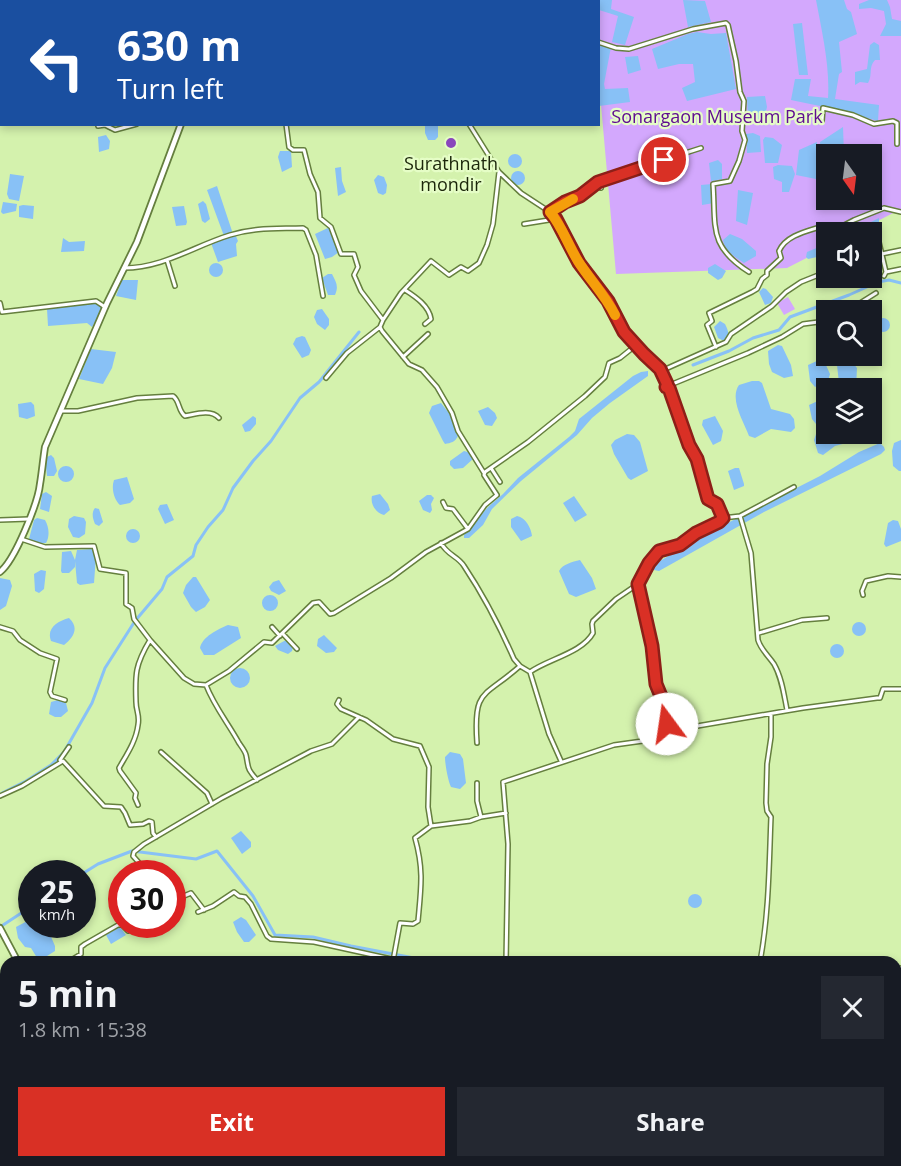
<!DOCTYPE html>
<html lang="en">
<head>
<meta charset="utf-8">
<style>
  :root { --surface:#171b24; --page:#242831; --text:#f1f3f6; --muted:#9ea1a6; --accent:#d93025 }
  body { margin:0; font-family:"Open Sans",sans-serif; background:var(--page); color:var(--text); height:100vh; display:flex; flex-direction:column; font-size:22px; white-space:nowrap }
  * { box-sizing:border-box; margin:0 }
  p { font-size:20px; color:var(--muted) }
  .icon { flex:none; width:33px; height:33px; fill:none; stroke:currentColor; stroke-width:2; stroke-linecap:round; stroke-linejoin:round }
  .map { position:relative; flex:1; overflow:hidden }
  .drawer { position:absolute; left:0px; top:956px; width:902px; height:212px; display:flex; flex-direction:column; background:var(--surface); border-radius:18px 18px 0 0; box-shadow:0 3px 9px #0003 }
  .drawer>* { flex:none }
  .hud { position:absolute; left:0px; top:0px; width:600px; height:126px; box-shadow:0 3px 9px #0003; background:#1a4fa0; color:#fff; overflow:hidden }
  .needle { width:39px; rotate:166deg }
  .controls { position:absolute; left:816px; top:144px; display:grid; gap:12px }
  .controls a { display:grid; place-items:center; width:66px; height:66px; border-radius:0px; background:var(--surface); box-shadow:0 3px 9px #0003; font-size:30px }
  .speed { position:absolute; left:18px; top:860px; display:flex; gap:12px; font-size:30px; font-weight:700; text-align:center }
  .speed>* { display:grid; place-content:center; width:78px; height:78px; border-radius:50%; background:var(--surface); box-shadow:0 3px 9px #0003; line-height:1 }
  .speed small { font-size:15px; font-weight:400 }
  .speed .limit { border:9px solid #d22; background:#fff; color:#111 }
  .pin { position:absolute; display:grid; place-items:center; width:51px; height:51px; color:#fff; margin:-26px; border:3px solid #fff; border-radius:50%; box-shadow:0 2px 6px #0007 }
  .me { position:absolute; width:66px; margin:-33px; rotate:346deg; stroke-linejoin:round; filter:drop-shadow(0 0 4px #0008) }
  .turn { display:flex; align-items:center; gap:21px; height:126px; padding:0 18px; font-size:27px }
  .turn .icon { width:78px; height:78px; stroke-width:2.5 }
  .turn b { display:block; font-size:42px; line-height:51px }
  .round { display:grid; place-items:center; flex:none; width:63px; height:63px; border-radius:0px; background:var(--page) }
  .summary { display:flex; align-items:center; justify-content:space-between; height:102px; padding:0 18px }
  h1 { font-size:36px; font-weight:700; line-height:45px }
  .button { display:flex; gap:12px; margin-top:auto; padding:12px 18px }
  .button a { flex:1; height:69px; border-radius:0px; background:var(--accent); color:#fff; font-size:24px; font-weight:700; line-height:69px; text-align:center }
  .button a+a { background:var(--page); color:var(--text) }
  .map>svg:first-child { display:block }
  .green { fill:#d3a8fd; fill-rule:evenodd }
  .water { fill:#88c1f6 }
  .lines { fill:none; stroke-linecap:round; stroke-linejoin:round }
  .canal { stroke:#88c1f6; stroke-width:3 }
  .street-casing { stroke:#657f3e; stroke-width:6 }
  .secondary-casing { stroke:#657f3e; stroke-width:8 }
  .street { stroke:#fff; stroke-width:3 }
  .secondary { stroke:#fff; stroke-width:4.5 }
  .route-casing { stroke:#8d1f18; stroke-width:15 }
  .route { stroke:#d93025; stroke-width:10 }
  .slow { stroke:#f59e0b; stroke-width:10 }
  .poi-dot { fill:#8947bc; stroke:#e5fdc6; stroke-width:2 }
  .labels { text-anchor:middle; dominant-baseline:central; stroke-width:4.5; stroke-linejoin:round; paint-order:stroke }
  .park-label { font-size:18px; fill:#600d91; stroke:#e5fdc6 }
  .poi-label { font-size:18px; fill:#1b260a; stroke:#e5fdc6 }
</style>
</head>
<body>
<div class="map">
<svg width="901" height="1166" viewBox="0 0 901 1166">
  <rect width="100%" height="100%" fill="#d4f2ad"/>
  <!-- green -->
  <path class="green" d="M591,0H901V209L856,232H826V248L787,268L616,274L599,82L598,2ZM826,154H872V200H826Z
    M788,297L795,309L784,315L777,303Z"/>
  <!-- water -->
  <path class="water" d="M595,0H612L611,9L634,17L625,45L612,42L618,16L599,10L598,2L594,1Z
    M683,0L705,1L711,22L688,27Z
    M816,0H844L847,9L851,12L857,34L839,42L842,72L839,74L835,99L879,105L878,121L839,110L791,100L795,79H811L808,96L828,98C830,66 822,32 816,0Z
    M869,0H887L890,7L892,19L901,21V36H880L886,24L884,11L871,8L859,9V4Z
    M802,23L808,75H799L793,24Z
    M697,32L711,34L726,33L736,89L687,101L682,88L695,82L693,64H679L658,69L652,49L688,34Z
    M874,42L879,45L880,60H875C868,67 873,75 868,83L860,82L855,85V72L867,69L870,45Z
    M599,43L611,47L604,84L605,89L628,88L630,102L599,106Z
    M638,56L641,70L628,74L625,57Z
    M765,96L767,107L764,119L748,120L747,97Z
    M425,125H438V137L435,140H428L425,133Z
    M843,127L844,154H826V162L821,159L820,142Z
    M753,133L760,136L761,152L747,153L746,134Z
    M106,135L110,141L109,149L99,152L98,137Z
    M765,137L773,138L782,145L778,163H765L763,140Z
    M817,142L816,179L796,175L799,150Z
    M280,151H291L292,167L282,172L278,157Z
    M508 161a7 7 0 1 1 14 0a7 7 0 1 1-14 0Z
    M718,160L722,164V179L711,181L709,163Z
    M778,165L792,166L795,174L789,192H782V182L774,179L773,167Z
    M341,167L342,181L346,192L338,196L335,168Z
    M511 178a7 7 0 1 1 14 0a7 7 0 1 1-14 0Z
    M10,174L24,176L19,201L9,199L7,194Z
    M378,175L384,177L387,185L386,193L383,195L378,193L374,180Z
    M712,184L714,203L702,205L701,185Z
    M217,186L232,231L230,234L224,236L207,190Z
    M738,190L753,193L747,225L736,221Z
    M203,201L206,204L210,219L205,223L202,221L198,204Z
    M3,202L17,204L16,211L3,214L1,212Z
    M23,205L34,206L33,219L19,217V206Z
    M184,206L187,222L186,225L176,226L172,207Z
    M879,218V224L866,232H851Z
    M330,227L339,252L332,257L325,259L315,234Z
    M235,234L238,241L236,244L237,256L218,262L211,243Z
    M730,234L742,239L756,251V256L744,263C735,257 725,251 723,240Z
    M63,238L69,242L85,241L84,251L61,252Z
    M826,244V255L808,259L806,257L807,252Z
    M209 270a7 7 0 1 1 14 0a7 7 0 1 1-14 0Z
    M715,264L726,271L722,278L718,280L708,273V268Z
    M328,274H332C336,282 339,286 335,295H328L322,278Z
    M122,280H138L136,300L116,296Z
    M763,288L766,289L773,297L771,303L765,305L759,292Z
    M96,303L103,308L92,327L87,323L48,326L47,309Z
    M322,309L329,319V325L325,330L317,324L314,317L317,310Z
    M876 325a7 7 0 1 1 14 0a7 7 0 1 1-14 0Z
    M720,321L725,324C728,330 731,337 724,341L718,338L714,327Z
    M302,336L305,337L311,350L309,355L302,358L293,344L296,338Z
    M778,345L782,346L791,365L793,376L784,378L772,372L769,364L768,351Z
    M91,349L116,352L112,368L103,384L79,379Z
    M819,360L825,363L830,374L828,381L815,387L810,381L808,365Z
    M845,362H852L857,368L856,388H836L839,383L837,365Z
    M648,371V376L610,403L592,418L577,435L521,481L492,509L483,525L469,538H464V535L488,507L503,494L518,478L569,437L575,431L579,419L633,376L641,372Z
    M752,381H759L762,383L771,409L790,414L794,419L795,428L791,432L771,429L755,438L749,436C744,422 729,399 739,385Z
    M820,400L826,403V421L816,424L812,419L809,405Z
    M31,402L34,405L35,416L27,419L19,417L18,404Z
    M441,403L452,417L458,436C455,442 451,443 445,444L443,441L429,413L432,406Z
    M488,407L495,413L497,418L492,426L485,425L478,411Z
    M253,416L256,418V424L250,431L245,432L242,425Z
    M715,416L723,431L721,441L713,445L702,425L703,420Z
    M823,433L826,434H860L850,442L835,446L823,455L818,453L814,440L816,434Z
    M627,434L634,435L640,442L648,471L631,480L628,478L614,454L611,445L615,440Z
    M901,440V471H899L893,466L892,451L894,443Z
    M880,443L884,447L885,450L881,454L764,512L659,571L654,570L653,567L660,561L702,536L820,476L859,452Z
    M464,451L471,453L473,459L463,468L454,469L450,465V461Z
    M51,455L54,458L57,471L54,476H47L45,458Z
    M58 474a8 8 0 1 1 16 0a8 8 0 1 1-16 0Z
    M735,468H739L744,484V486L734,490L728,471Z
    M127,477L134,499L130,503L120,505C114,500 111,488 114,480Z
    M46,492L52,496L49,512L40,509L42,494Z
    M380,494L388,504L390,510L384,515C376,513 370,504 372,496Z
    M427,495H431L434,498L431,504L432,510L430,513L423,510L419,501Z
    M574,496L587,515L575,522L563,503Z
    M167,504L174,520L165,524L158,509L160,505Z
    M95,508L99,509L103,522L99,526L95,524C93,519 91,513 95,508Z
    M74,516L84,518L86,522L85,534L79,538L73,537L68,527L69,519Z
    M517,516C526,518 531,528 532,536L521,541L511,527V519Z
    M37,518L45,520C49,527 50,536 46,543H35L29,539L34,520Z
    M893,520L898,521L901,529V541L886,547L884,544L888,523Z
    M126 536a7 7 0 1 1 14 0a7 7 0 1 1-14 0Z
    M92,549L96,556L94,583L80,585L77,583L75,561V567L69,573H62L61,571L62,552L71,551L75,560L77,550Z
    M580,560L592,578L596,589L576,597L569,594L559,571C563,564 572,562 580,560Z
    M41,570L46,571L44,589L39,593L35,591L34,574Z
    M193,577H196L210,600L205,607L196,612L191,607L183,593L186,585Z
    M0,578L10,580L12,586L6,606L0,610Z
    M279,580L286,591L279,595L271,591L269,587L273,582Z
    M262 603a8 8 0 1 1 16 0a8 8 0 1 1-16 0Z
    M69,618C80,628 73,638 64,645L51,641C46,628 58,621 69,618Z
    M852 629a7 7 0 1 1 14 0a7 7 0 1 1-14 0Z
    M228,625L238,627L241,638L214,655H204L200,648C202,637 218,629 228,625Z
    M324,635L337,648L334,652L326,653L317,646L318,639Z
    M286,640L293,647L292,651L288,654L278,650L275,646Z
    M830 651a7 7 0 1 1 14 0a7 7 0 1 1-14 0Z
    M230 678a10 10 0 1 1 20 0a10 10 0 1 1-20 0Z
    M58,700L66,703L68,711L61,717H55L49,714L51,702Z
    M450,752L460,754L463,759L466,783L460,789L451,787C448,781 445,764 445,757Z
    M241,831L251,842V847L242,854L231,838Z
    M688 901a7 7 0 1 1 14 0a7 7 0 1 1-14 0Z
    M241,917L246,920L256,935L249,942H244L237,932L233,922Z
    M31,919L32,924L46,925L55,946V951L39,961L31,948L25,947L18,938L16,927Z
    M120,927L126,935L111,944L106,935Z"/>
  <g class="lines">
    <!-- canal -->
    <path class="canal" d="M693,365L729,351L753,338L779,330L790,317L849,295L878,282L889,280L901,283
      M2,793L26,781L51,765L64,752L92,703L105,668L135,621L162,589L167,577L193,556L196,545L208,527L223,510L233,488L253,461L271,441L300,398L319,382L359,332
      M82,874L98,864L132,851L196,859L217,851L253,896L275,935L313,937L351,946L435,962
      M0,927L32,906
      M896,1022L901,1023"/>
    <!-- street casing -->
    <g class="street-casing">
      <path id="street" d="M78,0L79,2
        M205,0V2
        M246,0L247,2
        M273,0L274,2
        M364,0V2
        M427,0L429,2
        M493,0L498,2
        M168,2L171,0
        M293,2L297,0
        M432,2L433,0
        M598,42L616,48L629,49L693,29L726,23L728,25L736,61L740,92L744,101L742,131L745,140L739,161L730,181L713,184C716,227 708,246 749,272
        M0,113L2,112
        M822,121L823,108L853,115L874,124L893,121L897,123V144
        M286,124L289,147L293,150H304L310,174L318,192L320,218L331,227L341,254H354L358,267L354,275L361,291L383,320L380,327L382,331L409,364L422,370L437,387L452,413L458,431L484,473
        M469,124L499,172L521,193L550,212L556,219L579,263L608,301L624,332L644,354L660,369L667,384
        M98,126L105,125L115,130L137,124
        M598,181L601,188
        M550,212L565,202L580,196L598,181L701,148
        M524,224L555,219
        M831,232L854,220L884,208L901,212
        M878,238L886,272
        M872,256L901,250
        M167,260L175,286
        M124,268C163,268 194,246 230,235C255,227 278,229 303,228L306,230L316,255L323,296
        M884,276L886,272L901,269
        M405,290C416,297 429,306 431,319L425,324
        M0,303L2,312L96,301L105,307
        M849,310L876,293
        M383,320L401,293L431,261L449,275L461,267L468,271L479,263L487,245L493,224L499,172
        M716,347L707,325L712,321L709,313L752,292L757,289L762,279L767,275V271L781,258L779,251C786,235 808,231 823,226L827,232
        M403,357L428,334
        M661,371L726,342L731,334L772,306L786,292L801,282L826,272
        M326,378L347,353L380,327
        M667,384L670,385L669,388L666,387Z
        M670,385L748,353L782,337L803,324L826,321
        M669,388L689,445L697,459L708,499L717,504L723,518
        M62,411H78L137,398L173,396C180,401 178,411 185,416C196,414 211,409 219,418
        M491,468L500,482
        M740,516L751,553L758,640C761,650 768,655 774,664C782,678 784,695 787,710
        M0,520L29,519
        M468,529L485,505L497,495L484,475L485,472L528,442L585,396L605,377L609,363L620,358L635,346
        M21,539L45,547L94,546L100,569L126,573V604L132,608L134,619L150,640C135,665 135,674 136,702C136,711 140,715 138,725C136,741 127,754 119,768L120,771L136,793L135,798L138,805
        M441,543C447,555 458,556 464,566C484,596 500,627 514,659L520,666L530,672L549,734L561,761
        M638,584L652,646L656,684L667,711L668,730
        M863,595L862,591L866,581L888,576L901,577
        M0,627L13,631L20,640L40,653L57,659L50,692L52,696L65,700
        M272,627L280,636
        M759,633L802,620L827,618
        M283,634L297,649
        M150,640L184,678L194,684L206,685
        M530,672C548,659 582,653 593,633L592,624L593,621L616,599L638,584L649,563L659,551L680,545L697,533L719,522L723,518L740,516L794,487
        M339,700L337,704L341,709L366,720L393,739L420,746L429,767L428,807L431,826
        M477,743C473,688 484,698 520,666
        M161,752L207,793L212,804
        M60,760L69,747
        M257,780C246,767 249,769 246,755C245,751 241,746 239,743C228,723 214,706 206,685L229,671L264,642L272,643L313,603L319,602L330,614L334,613L391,578L426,552L468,529L453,509L446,508L443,502
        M477,783V801L481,817
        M0,796L22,786L63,761L104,806L121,807L125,813L130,825L143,824L149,821L152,822L153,833L156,837
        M148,873L133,856L134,852L144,844L222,798L311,751L332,744L359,717
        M172,901L191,893L204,910
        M198,912L213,906L234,892L239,896L245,897L251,904L267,936L271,939L314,942L405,962
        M393,961L400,923L413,924L418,921C421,888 424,870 415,838L431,826L470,821L481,817L506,813
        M68,962L81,954V947L85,944L118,925H122L128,931L138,924
        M506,962L508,844L503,782L614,745L650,740L668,731L803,708L877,698H880L883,689H901
        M760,962C769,913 769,866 771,817L767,811L766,803L767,764L771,737V714
        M896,991L897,978L901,968
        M896,1018L901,1020
        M896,1028L901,1029
        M0,1081L6,1075
        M896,1108L901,1107
        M183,1161L188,1166
        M538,1161V1166
        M342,1166L344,1161
        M594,1166L607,1161"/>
    </g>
    <!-- secondary casing -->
    <g class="secondary-casing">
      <path id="secondary" d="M232,0V2
        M0,572C15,560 38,503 40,484C42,472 43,460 45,447L107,303L137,242L181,124
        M0,928L18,962
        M0,1043L6,1028"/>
    </g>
    <!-- street -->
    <use href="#street" class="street"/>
    <!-- secondary -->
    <use href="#secondary" class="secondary"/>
  </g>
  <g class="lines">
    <!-- route casing -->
    <g class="route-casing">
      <path id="route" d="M664,160L598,182L580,196L565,202L550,212L556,219L579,263L608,301L624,332L644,354L660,369L667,384L666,387L669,388L689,445L697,459L708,499L717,504L723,518L719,522L696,533L680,545L659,551L649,563L638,584L652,646L656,684L667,711V724"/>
    </g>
    <!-- route -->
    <use href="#route" class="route"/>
    <!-- slow -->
    <path class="slow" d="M573,199L550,212C562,226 568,245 578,261C590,280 605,295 615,315"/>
  </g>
  <!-- markers -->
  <circle class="poi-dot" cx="451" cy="143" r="6"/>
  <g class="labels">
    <!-- park labels -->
    <g class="park-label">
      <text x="717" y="116">Sonargaon Museum Park</text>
    </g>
    <!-- poi labels -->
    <g class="poi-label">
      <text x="451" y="163">Surathnath<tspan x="451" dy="21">mondir</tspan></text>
    </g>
  </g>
</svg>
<div class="controls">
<a><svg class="needle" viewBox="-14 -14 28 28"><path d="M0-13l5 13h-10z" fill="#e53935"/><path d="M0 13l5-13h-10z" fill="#9ea1a6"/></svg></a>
<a><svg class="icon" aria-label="sound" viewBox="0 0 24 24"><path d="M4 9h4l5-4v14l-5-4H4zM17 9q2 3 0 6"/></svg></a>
<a><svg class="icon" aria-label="search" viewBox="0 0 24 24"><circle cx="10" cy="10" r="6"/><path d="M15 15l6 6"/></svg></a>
<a><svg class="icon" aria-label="layers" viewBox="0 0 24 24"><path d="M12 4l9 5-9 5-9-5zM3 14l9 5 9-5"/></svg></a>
</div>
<div class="speed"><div>25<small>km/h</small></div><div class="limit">30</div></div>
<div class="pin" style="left:664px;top:160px;background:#d93025"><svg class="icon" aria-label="arrive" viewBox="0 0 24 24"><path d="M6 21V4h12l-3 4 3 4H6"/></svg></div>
<svg class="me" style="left:667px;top:724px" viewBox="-20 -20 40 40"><circle r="19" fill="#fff"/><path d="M0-13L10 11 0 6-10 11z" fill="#d93025"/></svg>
<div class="hud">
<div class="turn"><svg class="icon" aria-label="left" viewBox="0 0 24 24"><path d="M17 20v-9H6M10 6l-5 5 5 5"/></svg><div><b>630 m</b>Turn left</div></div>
</div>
<section class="drawer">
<div class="summary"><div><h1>5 min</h1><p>1.8 km · 15:38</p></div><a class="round"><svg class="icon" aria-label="close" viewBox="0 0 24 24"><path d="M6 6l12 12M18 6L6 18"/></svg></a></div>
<div class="button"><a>Exit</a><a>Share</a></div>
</section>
</div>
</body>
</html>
